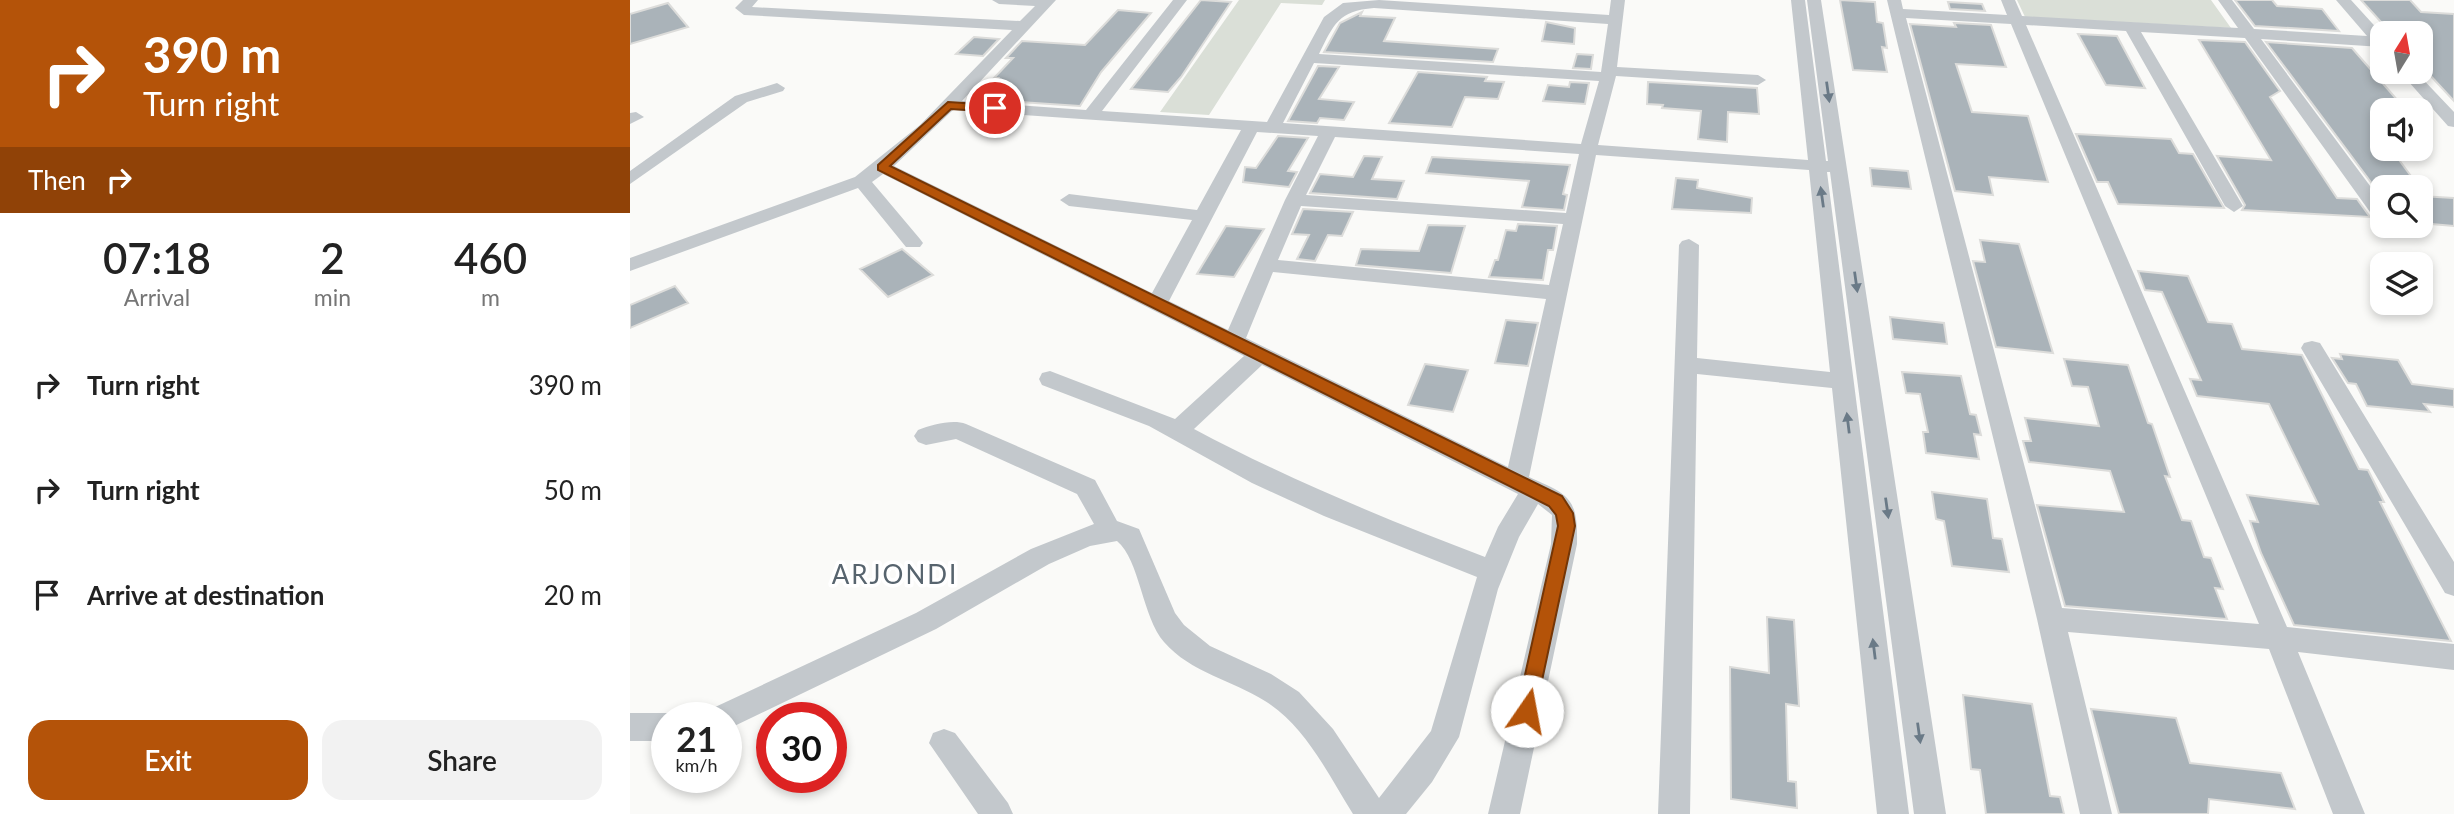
<!DOCTYPE html>
<html lang="en">
<head>
<meta charset="utf-8">
<style>
  :root { --surface:#fff; --page:#f2f2f2; --text:#222; --muted:#767676; --accent:#b45309 }
  body { margin:0; font-family:Lato,sans-serif; background:var(--page); color:var(--text); height:100vh; display:flex; flex-direction:column; font-size:26px; white-space:nowrap }
  * { box-sizing:border-box; margin:0 }
  p { font-size:23px; color:var(--muted) }
  .icon { flex:none; width:38px; height:38px; fill:none; stroke:currentColor; stroke-width:2; stroke-linecap:round; stroke-linejoin:round }
  .map { position:relative; flex:1; overflow:hidden }
  .panel { display:flex; flex-direction:column; background:var(--surface); width:630px }
  .panel>* { flex:none }
  .guide { background:#b45309; color:#fff; overflow:hidden }
  .needle { width:46px; rotate:11deg }
  .buttons { position:absolute; left:1740px; top:21px; display:grid; gap:14px }
  .buttons a { display:grid; place-items:center; width:63px; height:63px; border-radius:14px; background:var(--surface); box-shadow:0 4px 10px #0003; font-size:35px }
  .speed { position:absolute; left:21px; top:702px; display:flex; gap:14px; font-size:35px; font-weight:700; text-align:center }
  .speed>* { display:grid; place-content:center; width:91px; height:91px; border-radius:50%; background:var(--surface); box-shadow:0 4px 10px #0003; line-height:1 }
  .speed small { font-size:18px; font-weight:400 }
  .speed .limit { border:10px solid #d22; background:#fff; color:#111 }
  .pin { position:absolute; display:grid; place-items:center; width:60px; height:60px; color:#fff; margin:-30px; border:4px solid #fff; border-radius:50%; box-shadow:0 2px 7px #0007 }
  .me { position:absolute; width:77px; margin:-38px; rotate:12deg; stroke-linejoin:round; filter:drop-shadow(0 0 5px #0008) }
  .turn { display:flex; align-items:center; gap:24px; height:147px; padding:0 28px; font-size:32px }
  .turn .icon { width:91px; height:91px; stroke-width:2.5 }
  .turn b { display:block; font-size:49px; line-height:60px }
  .then { display:flex; align-items:center; height:66px; padding:0 28px; background:#0003; gap:14px; font-size:26px }
  .eta { display:flex; justify-content:space-evenly; align-items:center; height:119px; text-align:center }
  .eta b { font-size:42px; font-weight:600; line-height:49px }
  .primary-button { display:flex; gap:14px; margin-top:auto; padding:14px 28px }
  .primary-button a { flex:1; height:80px; border-radius:21px; background:var(--accent); color:#fff; font-size:28px; font-weight:600; line-height:80px; text-align:center }
  .primary-button a+a { background:var(--page); color:var(--text) }
  ul { padding:0; list-style:none }
  li { display:flex; align-items:center; gap:21px; height:105px; padding:0 28px }
  li div { flex:1 }
  li b { display:block; font-size:26px }
  li em { font-style:normal }
  main { display:flex; flex:1; min-height:0 }
  .map>svg:first-child { display:block }
  .green { fill:#dadfd7 }
  .building { fill:#aab3b9; stroke:#dcdcda; stroke-width:2 }
  .lines { fill:none; stroke-linecap:round; stroke-linejoin:round }
  .minor { fill:#c3c8cc; fill-rule:evenodd }
  .oneway { fill:#6a7a87 }
  .route { fill:#b45309; stroke:#753606; stroke-width:2 }
  .labels { text-anchor:middle; dominant-baseline:central; stroke-width:7; stroke-linejoin:round; paint-order:stroke }
  .neighbourhood-label { font-size:26px; letter-spacing:2px; fill:#57646e; stroke:#fff }
</style>
</head>
<body>
<main>
<section class="panel">
<div class="guide">
<div class="turn"><svg class="icon" aria-label="right" viewBox="0 0 24 24"><path d="M7 20v-9h11M14 6l5 5-5 5"/></svg><div><b>390 m</b>Turn right</div></div>
<div class="then">Then<svg class="icon" aria-label="right" viewBox="0 0 24 24"><path d="M7 20v-9h11M14 6l5 5-5 5"/></svg></div>
</div>
<div class="eta">
<div><b>07:18</b><p>Arrival</p></div>
<div><b>2</b><p>min</p></div>
<div><b>460</b><p>m</p></div>
</div>
<ul>
<li><svg class="icon" aria-label="right" viewBox="0 0 24 24"><path d="M7 20v-9h11M14 6l5 5-5 5"/></svg><div><b>Turn right</b></div><em>390 m</em></li>
<li><svg class="icon" aria-label="right" viewBox="0 0 24 24"><path d="M7 20v-9h11M14 6l5 5-5 5"/></svg><div><b>Turn right</b></div><em>50 m</em></li>
<li><svg class="icon" aria-label="arrive" viewBox="0 0 24 24"><path d="M6 21V4h12l-3 4 3 4H6"/></svg><div><b>Arrive at destination</b></div><em>20 m</em></li>
</ul>
<div class="primary-button"><a>Exit</a><a>Share</a></div>
</section>
<div class="map">
<svg width="1824" height="814" viewBox="0 0 1824 814">
  <rect width="100%" height="100%" fill="#fafaf8"/>
  <!-- green -->
  <path class="green" d="M609,0H695L692,5L651,3L579,115L530,112Z
    M1387,0H1581L1601,28L1395,17Z"/>
  <!-- building -->
  <path class="building" d="M571,0L601,2L551,77L538,92L501,89Z
    M1210,0L1245,2L1247,22L1253,23L1257,48L1252,47L1257,72L1223,70Z
    M1605,0H1642L1647,6L1692,9L1709,31L1625,26Z
    M1731,0H1780L1791,12L1824,14V101L1798,73L1790,72V33H1761Z
    M1318,2L1352,4L1355,11L1320,9Z
    M38,3L58,27L0,44V14Z
    M488,10L521,13L471,72L450,106L346,99L368,78H364L383,58H376L392,41L455,45Z
    M732,12L730,16L765,18L754,41L868,49L863,62L694,52L710,23Z
    M916,22L945,28L944,44L912,41Z
    M1324,23L1361,25L1376,67L1326,64L1342,112L1398,116L1418,182L1359,177L1363,195L1325,191L1280,24L1326,27Z
    M1448,34L1487,36L1515,88L1476,85Z
    M344,37L369,39L353,56L326,54Z
    M1569,40L1615,42L1650,91L1640,97L1707,198L1727,199L1740,217L1612,210L1615,205L1587,156L1641,160Z
    M1636,42L1722,48L1776,110H1752V149H1761L1789,187H1752V197Z
    M947,54L963,55L961,69L943,68Z
    M688,66L709,67L689,99L724,102L714,120L690,118L687,123L658,121Z
    M788,72L857,77L855,81L874,82L868,99L835,97L822,127L759,123Z
    M940,82L959,83L955,104L913,101L918,85L939,87Z
    M1018,82L1127,88L1129,114L1098,112L1097,142L1068,139L1071,111L1032,108L1033,105L1017,104Z
    M1446,134L1541,139L1549,153L1563,154L1594,208L1488,204L1478,182H1467Z
    M648,136L678,138L658,171L667,172L659,187L613,182L615,167L626,168Z
    M734,156L752,157L742,179L774,181L767,199L680,193L690,174L723,177Z
    M802,157L940,165L933,194L937,195L934,210L892,207L899,181L796,173Z
    M1240,168L1278,171L1281,189L1242,186Z
    M1046,178L1068,180L1067,188L1122,198L1121,213L1042,209Z
    M1790,196L1824,198V226L1790,223Z
    M673,209L723,212L712,236L698,235L685,261L667,259L679,235L662,234Z
    M888,224L927,226L923,250H918L913,280L859,277L865,260H868L876,230L886,231Z
    M798,225L835,226L821,273L726,265L731,249L789,251Z
    M596,226L634,229L604,277L567,274Z
    M1350,240L1389,244L1423,353L1366,347L1343,261L1355,262Z
    M272,249L303,275L258,297L230,269Z
    M1508,271L1558,276L1578,322L1602,324L1612,349L1672,355L1729,469L1738,470L1754,502H1750L1821,641L1664,625L1631,553L1620,521L1628,522L1617,495L1688,504L1639,404L1567,396L1560,379L1571,380L1532,292L1515,290Z
    M45,286L58,303L0,328V305Z
    M1260,317L1314,323L1317,344L1263,339Z
    M876,320L908,323L898,366L865,363Z
    M1710,354L1768,360L1782,384L1824,389V407L1794,404L1800,412L1737,406L1726,384L1718,383L1702,358L1712,359Z
    M1434,359L1498,365L1518,423L1522,424L1540,477L1535,476L1552,520L1561,521L1574,557L1581,558L1593,589L1585,588L1597,619L1435,606L1407,505L1494,512L1480,471L1399,462L1393,441H1401L1395,418L1469,426L1458,387L1442,386Z
    M795,364L838,370L823,412L778,405Z
    M1272,372L1331,376L1340,414L1346,415L1351,435L1344,434L1349,459L1296,453L1293,432H1298L1290,394L1276,393Z
    M1302,492L1357,499L1363,538L1372,539L1379,572L1322,566L1314,521L1306,519Z
    M1137,617L1164,620L1169,706L1156,704L1158,781L1166,782L1167,808L1101,799L1100,667L1139,673Z
    M1333,695L1402,704L1420,796L1430,797L1434,814H1356L1350,770L1341,769Z
    M1461,709L1546,718L1560,763L1651,773L1665,809L1579,799L1578,814H1489Z"/>
  <g class="lines">
    <!-- minor -->
    <path class="minor" d="M113,0H128L122,7L390,21L405,6L369,4L362,0H426L332,101L456,110L543,0H557L472,111L637,122L694,17L713,3L749,0L979,15L981,0H995L987,67L1128,75L1136,80L1128,85L986,76L968,145L1178,160L1161,0H1175L1196,161H1198L1177,0H1191L1316,814H1284L1200,172H1197L1279,814H1247L1202,388L1067,374L1060,814H1028L1049,245L1052,241L1059,239L1069,245L1067,358L1200,372L1179,170L966,155L899,477C940,495 948,498 947,544L890,814H858L921,544L922,515L908,504L889,537L868,589L829,737L802,782L776,814H723C698,774 676,727 635,701C602,680 561,673 534,642C512,617 510,560 487,541L460,546L419,564L306,629L96,730V718H79L83,708L286,613L401,549L464,524L447,494L326,439L296,445L288,442L284,436L288,430C302,425 322,419 336,424L465,480L487,521L509,529L545,613L554,625L580,646L641,674L669,692L703,729L749,798L801,731L847,577L694,516L622,483L519,426L412,385L409,379L412,373L420,371L545,419L614,356L253,174L242,182L290,239L293,243L290,247H276L228,188L0,271V258L225,177L290,125L382,30L114,15L105,8ZM744,8L978,24L971,72L689,54C704,24 708,11 744,8ZM684,63L969,81L951,144L653,123ZM323,110L611,130L567,210L439,194L430,200L439,206L562,220L522,293L264,166ZM627,132L688,136L655,200L598,330L539,301ZM705,137L949,154L936,213L676,195ZM671,206L933,224L919,285L648,260ZM643,272L916,299L878,467L616,338ZM632,365L888,494L868,527L855,557C755,519 658,479 564,429Z
      M1257,0H1271L1273,9L1377,15L1371,0H1385L1392,16L1608,28L1588,0H1602L1624,29L1737,36L1706,0H1721L1752,34V47L1631,39L1752,202V221L1745,219L1615,38L1511,32L1613,206L1604,212L1595,206L1496,31L1396,25L1657,627L1824,644V670L1668,652L1735,814H1703L1639,649L1438,632L1482,814H1450L1407,619ZM1276,18L1381,24L1629,624L1432,608Z
      M1770,72H1786L1824,112V127L1818,126Z
      M147,83L155,88L153,91L117,102L0,184V171L105,96Z
      M6,112L14,117L0,124V113Z
      M1682,341L1690,343L1824,562V596L1815,593L1671,348L1674,343Z
      M0,713H37L48,718H37V741H0Z
      M314,729L325,733L378,803L383,814H348L299,743L303,733Z"/>
  </g>
  <!-- one-way arrows -->
  <defs><path id="oneway-solid" d="M-6-.8H1V-3.2L6.5 0L1 3.2V.8H-6Z" transform="scale(1.75)"/></defs>
  <g class="oneway">
    <use href="#oneway-solid" transform="translate(1198 92) rotate(82)"/>
    <use href="#oneway-solid" transform="translate(1192 197) rotate(-98)"/>
    <use href="#oneway-solid" transform="translate(1226 282) rotate(82)"/>
    <use href="#oneway-solid" transform="translate(1218 423) rotate(-97)"/>
    <use href="#oneway-solid" transform="translate(1257 508) rotate(82)"/>
    <use href="#oneway-solid" transform="translate(1244 649) rotate(-97)"/>
    <use href="#oneway-solid" transform="translate(1289 733) rotate(82)"/>
  </g>
  <!-- route -->
  <path class="route" d="M318,102L365,105L371,108L365,112L321,109L260,166L932,496L943,513L945,526L904,718L897,721L890,718L887,711L928,526L926,515L919,506L248,170V165Z"/>
  <g class="labels">
    <!-- neighbourhood labels -->
    <g class="neighbourhood-label">
      <text x="265" y="574">ARJONDI</text>
    </g>
  </g>
</svg>
<div class="buttons">
<a><svg class="needle" viewBox="-14 -14 28 28"><path d="M0-13l5 13h-10z" fill="#e53935"/><path d="M0 13l5-13h-10z" fill="#767676"/></svg></a>
<a><svg class="icon" aria-label="sound" viewBox="0 0 24 24"><path d="M4 9h4l5-4v14l-5-4H4zM17 9q2 3 0 6"/></svg></a>
<a><svg class="icon" aria-label="search" viewBox="0 0 24 24"><circle cx="10" cy="10" r="6"/><path d="M15 15l6 6"/></svg></a>
<a><svg class="icon" aria-label="layers" viewBox="0 0 24 24"><path d="M12 4l9 5-9 5-9-5zM3 14l9 5 9-5"/></svg></a>
</div>
<div class="speed"><div>21<small>km/h</small></div><div class="limit">30</div></div>
<div class="pin" style="left:365px;top:108px;background:#d93025"><svg class="icon" aria-label="arrive" viewBox="0 0 24 24"><path d="M6 21V4h12l-3 4 3 4H6"/></svg></div>
<svg class="me" style="left:897px;top:711px" viewBox="-20 -20 40 40"><circle r="19" fill="#fff"/><path d="M0-13L10 11 0 6-10 11z" fill="#b45309"/></svg>
</div>
</main>
</body>
</html>
